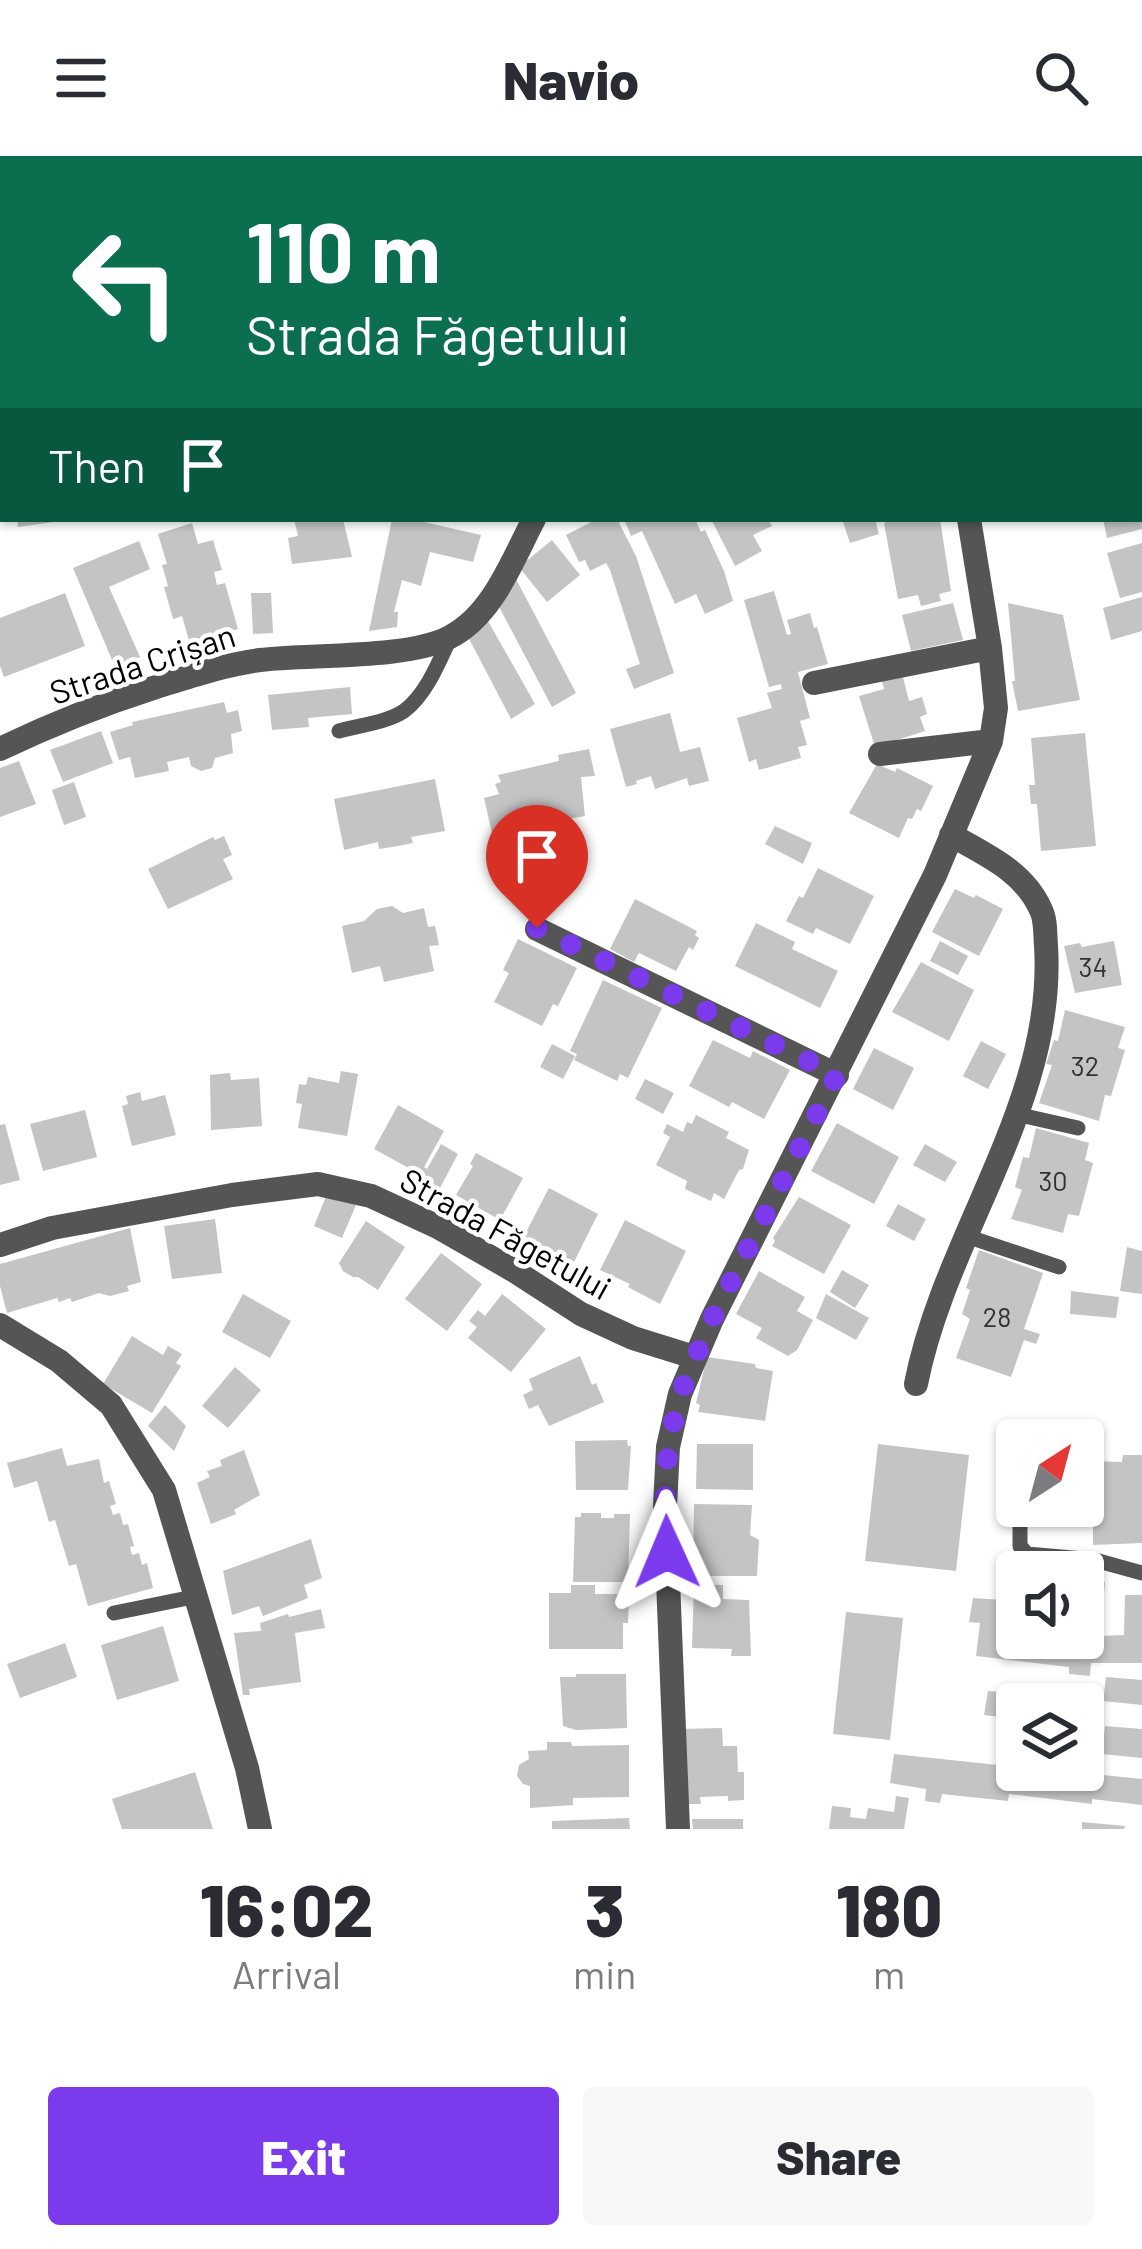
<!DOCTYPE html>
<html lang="en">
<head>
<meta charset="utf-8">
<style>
  :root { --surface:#fff; --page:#f7f7f7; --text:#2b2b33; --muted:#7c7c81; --accent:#7c3aed }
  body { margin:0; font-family:Barlow,sans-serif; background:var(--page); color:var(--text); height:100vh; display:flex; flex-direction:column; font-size:45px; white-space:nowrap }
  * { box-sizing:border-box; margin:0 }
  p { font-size:39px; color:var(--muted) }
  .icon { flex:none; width:66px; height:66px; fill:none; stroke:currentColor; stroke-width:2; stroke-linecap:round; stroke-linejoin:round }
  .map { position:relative; height:1673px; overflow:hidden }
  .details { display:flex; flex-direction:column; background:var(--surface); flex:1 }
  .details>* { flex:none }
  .guide { position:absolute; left:0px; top:0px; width:1143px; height:366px; box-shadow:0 3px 9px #0004; background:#0b6e4f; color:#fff; overflow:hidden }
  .needle { width:78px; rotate:36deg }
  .fabs { position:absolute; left:996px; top:1263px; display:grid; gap:24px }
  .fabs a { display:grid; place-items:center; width:108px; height:108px; border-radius:12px; background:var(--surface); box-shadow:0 3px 9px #0004; font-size:60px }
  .pin { position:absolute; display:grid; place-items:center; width:102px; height:102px; color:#fff; margin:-123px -51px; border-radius:50% 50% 50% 0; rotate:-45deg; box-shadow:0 0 12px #0007 }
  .pin .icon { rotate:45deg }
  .me { position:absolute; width:132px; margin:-66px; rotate:359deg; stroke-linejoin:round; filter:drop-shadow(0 0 9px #0008) }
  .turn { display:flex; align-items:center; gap:42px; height:252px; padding:0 48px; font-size:54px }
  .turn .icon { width:156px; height:156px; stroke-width:2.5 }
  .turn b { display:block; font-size:84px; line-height:102px }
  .then { display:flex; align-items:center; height:114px; padding:0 48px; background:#0003; gap:24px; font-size:45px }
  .eta { display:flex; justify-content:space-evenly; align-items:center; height:204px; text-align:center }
  .eta b { font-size:72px; font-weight:800; line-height:84px }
  .cta { display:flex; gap:24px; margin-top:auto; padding:24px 48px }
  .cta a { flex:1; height:138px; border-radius:12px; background:var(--accent); color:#fff; font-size:48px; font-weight:800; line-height:138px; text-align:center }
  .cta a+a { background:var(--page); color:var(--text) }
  header { display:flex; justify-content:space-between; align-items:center; height:156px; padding:0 48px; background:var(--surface); font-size:54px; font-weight:800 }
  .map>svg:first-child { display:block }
  .building { fill:#c4c4c4 }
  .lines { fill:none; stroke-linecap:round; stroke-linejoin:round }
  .lane { stroke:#555; stroke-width:15 }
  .street { stroke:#555; stroke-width:24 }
  .route { stroke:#7c3aed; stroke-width:21; stroke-dasharray:0 37.8 }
  .labels { text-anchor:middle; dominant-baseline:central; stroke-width:9; stroke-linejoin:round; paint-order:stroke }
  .number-label { font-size:27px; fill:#313131 }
  .street-label { font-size:33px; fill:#000; stroke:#fff }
</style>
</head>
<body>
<header><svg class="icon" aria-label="menu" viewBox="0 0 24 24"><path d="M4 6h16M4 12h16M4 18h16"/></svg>Navio<svg class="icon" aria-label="search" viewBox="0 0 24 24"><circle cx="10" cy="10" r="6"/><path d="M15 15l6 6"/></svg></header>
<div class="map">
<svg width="1142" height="1673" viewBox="0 0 1142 1673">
  <rect width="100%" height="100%" fill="#fff"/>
  <!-- building -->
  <path class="building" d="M17,363H53V366L18,371Z
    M294,363H343L352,401L292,408L288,382L298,380Z
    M392,363H411L481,379L473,406L430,396L421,430L402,424L394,456H398L397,471L369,475Z
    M597,363H617L636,400L674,517L634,533L626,513L640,508L610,414L606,407L590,415L585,404L579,406L566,379Z
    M624,363H695L701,376L705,374L724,415L733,445L705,458L696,438L675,448L642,375L631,380Z
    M711,363H768L772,370L753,379L762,395L735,410Z
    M842,363H875L879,378L850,387Z
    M899,363H940L951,435L939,438L941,445L921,450L918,439L898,443L884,367Z
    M1103,363H1142V373L1107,382Z
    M192,367L198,388L213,384L222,414L214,416L217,429L225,427L238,473L190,488L182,460L173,463L164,431L168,430L162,409L167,408L158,378Z
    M552,384L580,419L547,446L519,411Z
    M139,385L150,413L109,431L140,501L115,511L73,412Z
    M1142,387V436L1120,442L1107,397Z
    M516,423L576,537L552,551L495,443Z
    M774,435L787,479L791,478L787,464L810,457L814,472L817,471L828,508L798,516L810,562L800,565L807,589L798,591L801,602L759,614L756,603L749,606L737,562L772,552L767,537L782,533L781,528L769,531L744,444Z
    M65,437L85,490L4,521L0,510V462Z
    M251,437H271L273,477L253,478Z
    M1142,441V475L1111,484L1103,452Z
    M953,447L963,484L911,495L902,459Z
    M1008,447L1063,459L1080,544L1018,555L1012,525H1015Z
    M484,458L535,548L511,563L466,477Z
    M901,513L909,545L922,541L927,558L920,561L925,575L875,591L859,540L884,533L881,521Z
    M350,531L352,558L308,562L309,571L272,574L268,539Z
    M224,546L227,557L238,554L242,575L231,578L233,597L215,602L212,612L201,615L191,610L189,601L167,606L169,615L135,622L130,601L119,604L110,576L133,569L132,566Z
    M670,557L680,596L700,591L709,625L689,630L687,622L655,633L651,620L636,625L637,628L626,631L610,573Z
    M101,575L113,607L63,626L50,594Z
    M1085,577L1096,690L1041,695L1037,648H1031L1029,629H1035L1031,582Z
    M589,593L595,620L581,621L585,660L492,677L484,642L499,638L495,628L501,626L498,619L559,605L558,599Z
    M19,605L36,648L0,661V612Z
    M877,608L895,616L897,612L933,630L921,655L917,653L912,663L908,662L899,682L849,657Z
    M435,623L445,675L411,681L413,687L398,690L379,693L378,686L344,694L334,643Z
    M74,626L86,661L64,669L52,634Z
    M775,670L812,687L803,708L765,688Z
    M224,680L232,699L223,703L233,723L168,753L148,713L213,681L215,684Z
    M818,712L874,740L850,788L816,772L813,778L786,765L799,740L803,742Z
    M955,733L974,742L976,739L1003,753L979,800L932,776Z
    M635,743L697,775L695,779L699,782L693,794L689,791L676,815L639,797L634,806L610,793Z
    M392,750L403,757L424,752L428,771L435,770L439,789L429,790L434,815L384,826L380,810L352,817L342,770L364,765L377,753Z
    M756,767L795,786L792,793L838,815L820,852L735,810Z
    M518,783L577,812L558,850L553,848L542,870L494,846L509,817L503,814Z
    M940,785L968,800L958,819L930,805Z
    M1114,785L1122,829L1075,837L1064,790L1080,787L1082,791Z
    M921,806L974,834L949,885L892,856Z
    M603,824L662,852L628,922L620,918L617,925L574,904L577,898L570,895Z
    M1065,854L1125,871L1118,892L1125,894L1111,940L1105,939L1099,965L1039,947L1052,909L1046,908L1054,884L1058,885Z
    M713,884L750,902L753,895L790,914L764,963L732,946L729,951L689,930Z
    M981,885L1006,898L988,933L963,920Z
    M552,888L575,900L563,923L540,911Z
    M874,892L914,912L893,954L853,933Z
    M341,915L358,918L347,980L298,972L302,948L296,947L299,928L306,929L308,921L339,927Z
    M230,917L231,924L259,922L262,970L211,974L210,919Z
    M645,923L674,937L663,958L635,943Z
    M140,936L142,945L165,939L176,979L132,990L122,950L128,948L126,940Z
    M398,949L444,975L424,1011L427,1013L441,988L458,998L432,1047L409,1034L418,1017L374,993Z
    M85,954L97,1001L43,1015L30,968Z
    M696,959L729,976L726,982L749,994L743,1013L739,1014L724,1043L714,1037L711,1045L685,1033L687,1025L656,1009L670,981L663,977L667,968L683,976L687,966L692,968Z
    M837,967L899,1001L874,1048L811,1015Z
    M5,968L20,1024L0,1029V969Z
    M1036,972L1089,987L1085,1004L1093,1007L1079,1060L1068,1058L1063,1077L1011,1063L1022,1034L1015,1031L1023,1001L1029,1002Z
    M925,988L957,1006L945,1026L913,1009Z
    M476,997L523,1022L500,1064L456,1039L473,1010L470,1008Z
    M549,1032L598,1058L574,1106L524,1080Z
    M327,1038L356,1049L342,1082L314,1070Z
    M799,1041L851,1069L824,1118L772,1090L775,1085L773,1082Z
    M898,1048L926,1063L914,1085L886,1070Z
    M215,1063L222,1117L172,1123L164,1070Z
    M625,1064L686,1095L660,1148L628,1131L630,1128L600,1114Z
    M366,1065L405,1091L378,1134L358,1121H353L343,1115L339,1107Z
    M130,1072L141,1126L127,1130L129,1135L110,1140L99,1137L72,1146L70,1142L59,1146L57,1142L7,1157L0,1130V1108Z
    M1127,1091L1142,1095V1138L1120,1135Z
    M979,1094L1043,1117L1024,1173L1040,1178L1036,1188L1024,1184L1011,1221L956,1202L970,1163L962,1158L970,1134L966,1132Z
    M441,1097L482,1128L447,1175L405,1143Z
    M842,1114L869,1129L855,1152L830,1136Z
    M759,1115L805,1141L797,1155L813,1164L797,1194L788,1200L756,1182L762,1172L736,1158Z
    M1071,1135L1119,1141L1116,1162L1070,1158Z
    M243,1138L291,1165L270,1202L222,1176Z
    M502,1138L546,1173L511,1216L468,1182L477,1171L469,1165L478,1154L485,1160Z
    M826,1138L869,1162L856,1184L816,1162Z
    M132,1180L163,1199L168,1190L182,1198L176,1207L181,1210L152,1257L103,1228Z
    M580,1200L592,1229L596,1227L604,1246L549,1270L538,1249L529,1253L523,1239L533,1234L529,1223Z
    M707,1201L755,1208L756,1212L773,1215L765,1265L698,1256L700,1249L696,1247Z
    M235,1211L261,1234L228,1272L202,1250Z
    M165,1249L186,1270L174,1295L148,1270Z
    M627,1284L628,1290H631L628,1334H576L575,1285Z
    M697,1288H753V1334L696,1333Z
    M878,1288L969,1299L956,1415L865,1405Z
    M62,1292L67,1310L99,1303L104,1327L109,1325L116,1348L110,1350L113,1359L120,1357L123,1369L128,1368L134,1390L130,1391L132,1399L139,1397L142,1409L147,1407L153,1432L88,1450L76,1408L69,1410L55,1364L49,1366L37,1325L14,1332L7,1307Z
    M244,1294L260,1339L234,1354L236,1358L211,1368L197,1327L210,1321L207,1315L222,1310L220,1304Z
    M1123,1299H1142V1387L1093,1389V1370H1090V1305L1122,1306Z
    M694,1348L752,1349L750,1379L759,1384L757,1420H693Z
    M581,1357H601V1362H614V1358H630L628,1426H573L575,1361H581Z
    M311,1383L322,1422L304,1429L308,1442L263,1460L259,1450L232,1459L223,1415Z
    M1083,1424L1105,1426L1101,1480L1124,1479L1125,1439H1142V1507H1091L1090,1520L1069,1518V1511L976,1500L980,1467L969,1466L973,1442L1017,1445L1015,1471H1017V1482H1083Z
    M694,1428L723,1429V1443L749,1444L751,1500H731L732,1493L692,1492Z
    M571,1429H595V1438H629L628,1467H623V1493H549V1437H571Z
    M321,1453L325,1472L295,1477L301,1526L249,1533L250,1539H243L234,1477L261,1475L260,1467L288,1458L289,1461Z
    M846,1456L903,1462L890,1584L833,1578Z
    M163,1470L179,1525L117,1544L101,1489Z
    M65,1487L77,1521L20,1542L7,1508Z
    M576,1518H626L627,1572L576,1574L563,1570L560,1521H576Z
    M1106,1521L1142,1524V1549L1103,1545Z
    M1002,1530L1017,1531L1016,1537L1068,1544L1067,1548H1017V1563L984,1559L988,1535L1001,1536Z
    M1105,1570L1142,1573V1602L1102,1598Z
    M722,1572L723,1590H737L738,1616H744V1644L728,1645V1640L700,1641L701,1648H682L681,1573Z
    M547,1586H571L572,1590L629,1589V1641L573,1642V1649L530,1652V1630L523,1628L517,1620L519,1609L529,1603L528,1595L547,1594Z
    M894,1598L1017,1611V1614H1054L1142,1623V1649L1092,1643V1648L1009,1638L1008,1645L942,1638L940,1647L925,1645L926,1633L890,1627Z
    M195,1616L213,1673H122L112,1643Z
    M896,1640L909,1642L904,1673H829L832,1650L851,1652L850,1661L866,1663L868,1652L894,1656Z
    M629,1662L630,1673H552V1665Z
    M692,1663H743V1673H693Z
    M1082,1666L1125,1670L1124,1673H1082Z"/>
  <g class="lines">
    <!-- lane -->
    <path class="lane" d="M339,575C359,569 386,567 404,555C426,539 439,506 450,482
      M1016,958L1078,972
      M966,1080L1059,1111
      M1020,1350V1390L1027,1398L1095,1404L1142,1417
      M114,1457L198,1440"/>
    <!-- street -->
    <path class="street" d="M360,0V3
      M930,0L931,3
      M39,3L40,0
      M0,71L3,66
      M1140,102H1142
      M814,527L990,492
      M0,593C50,569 100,549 153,532C188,521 223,509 260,504C309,498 409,503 450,481C493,459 513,403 534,363
      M880,598L991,585
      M537,773L837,919
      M0,1089L52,1072L232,1039L318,1028L371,1040L438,1071L513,1114L581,1158L633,1182L694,1201
      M0,1169L59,1205L111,1249L164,1334L247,1612L260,1673
      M916,1228C945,1079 1056,946 1046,790C1045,778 1046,764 1041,754C1024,715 986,699 951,679
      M678,1673L665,1350L668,1291L680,1238L712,1163L935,719L991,585L996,552L990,492L969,363"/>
  </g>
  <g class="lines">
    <!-- route -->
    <path class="route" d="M537,772L837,919L712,1163L680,1238L668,1291L665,1350L667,1396"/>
  </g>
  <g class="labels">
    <!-- number labels -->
    <g class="number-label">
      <text x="1093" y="810">34</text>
      <text x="1085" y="909">32</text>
      <text x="1053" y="1024">30</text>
      <text x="997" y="1160">28</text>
    </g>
    <!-- street labels -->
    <g class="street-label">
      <text transform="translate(142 507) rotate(-18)">Strada Crișan</text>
      <text transform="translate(506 1077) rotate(29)">Strada Făgetului</text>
    </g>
  </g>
</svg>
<div class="fabs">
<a><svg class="needle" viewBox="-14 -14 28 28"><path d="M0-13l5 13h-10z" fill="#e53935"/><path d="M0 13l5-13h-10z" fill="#7c7c81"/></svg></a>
<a><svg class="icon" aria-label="sound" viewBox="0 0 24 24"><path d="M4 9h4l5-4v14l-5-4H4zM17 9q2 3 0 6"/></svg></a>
<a><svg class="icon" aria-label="layers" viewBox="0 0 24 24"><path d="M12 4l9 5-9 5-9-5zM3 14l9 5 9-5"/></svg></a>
</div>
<div class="pin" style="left:537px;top:772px;background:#d93025"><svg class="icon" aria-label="arrive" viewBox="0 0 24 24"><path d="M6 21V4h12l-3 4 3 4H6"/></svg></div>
<svg class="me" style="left:667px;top:1396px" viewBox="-20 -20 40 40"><path d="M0-17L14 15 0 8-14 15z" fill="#7c3aed" stroke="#fff" stroke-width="4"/></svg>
<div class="guide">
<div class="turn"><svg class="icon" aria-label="left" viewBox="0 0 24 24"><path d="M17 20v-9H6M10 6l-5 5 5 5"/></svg><div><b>110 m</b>Strada Făgetului</div></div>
<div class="then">Then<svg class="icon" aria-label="arrive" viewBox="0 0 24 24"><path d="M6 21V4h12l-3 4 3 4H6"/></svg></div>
</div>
</div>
<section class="details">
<div class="eta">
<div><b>16:02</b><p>Arrival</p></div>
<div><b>3</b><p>min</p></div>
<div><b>180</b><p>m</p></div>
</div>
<div class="cta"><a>Exit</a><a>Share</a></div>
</section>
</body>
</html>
